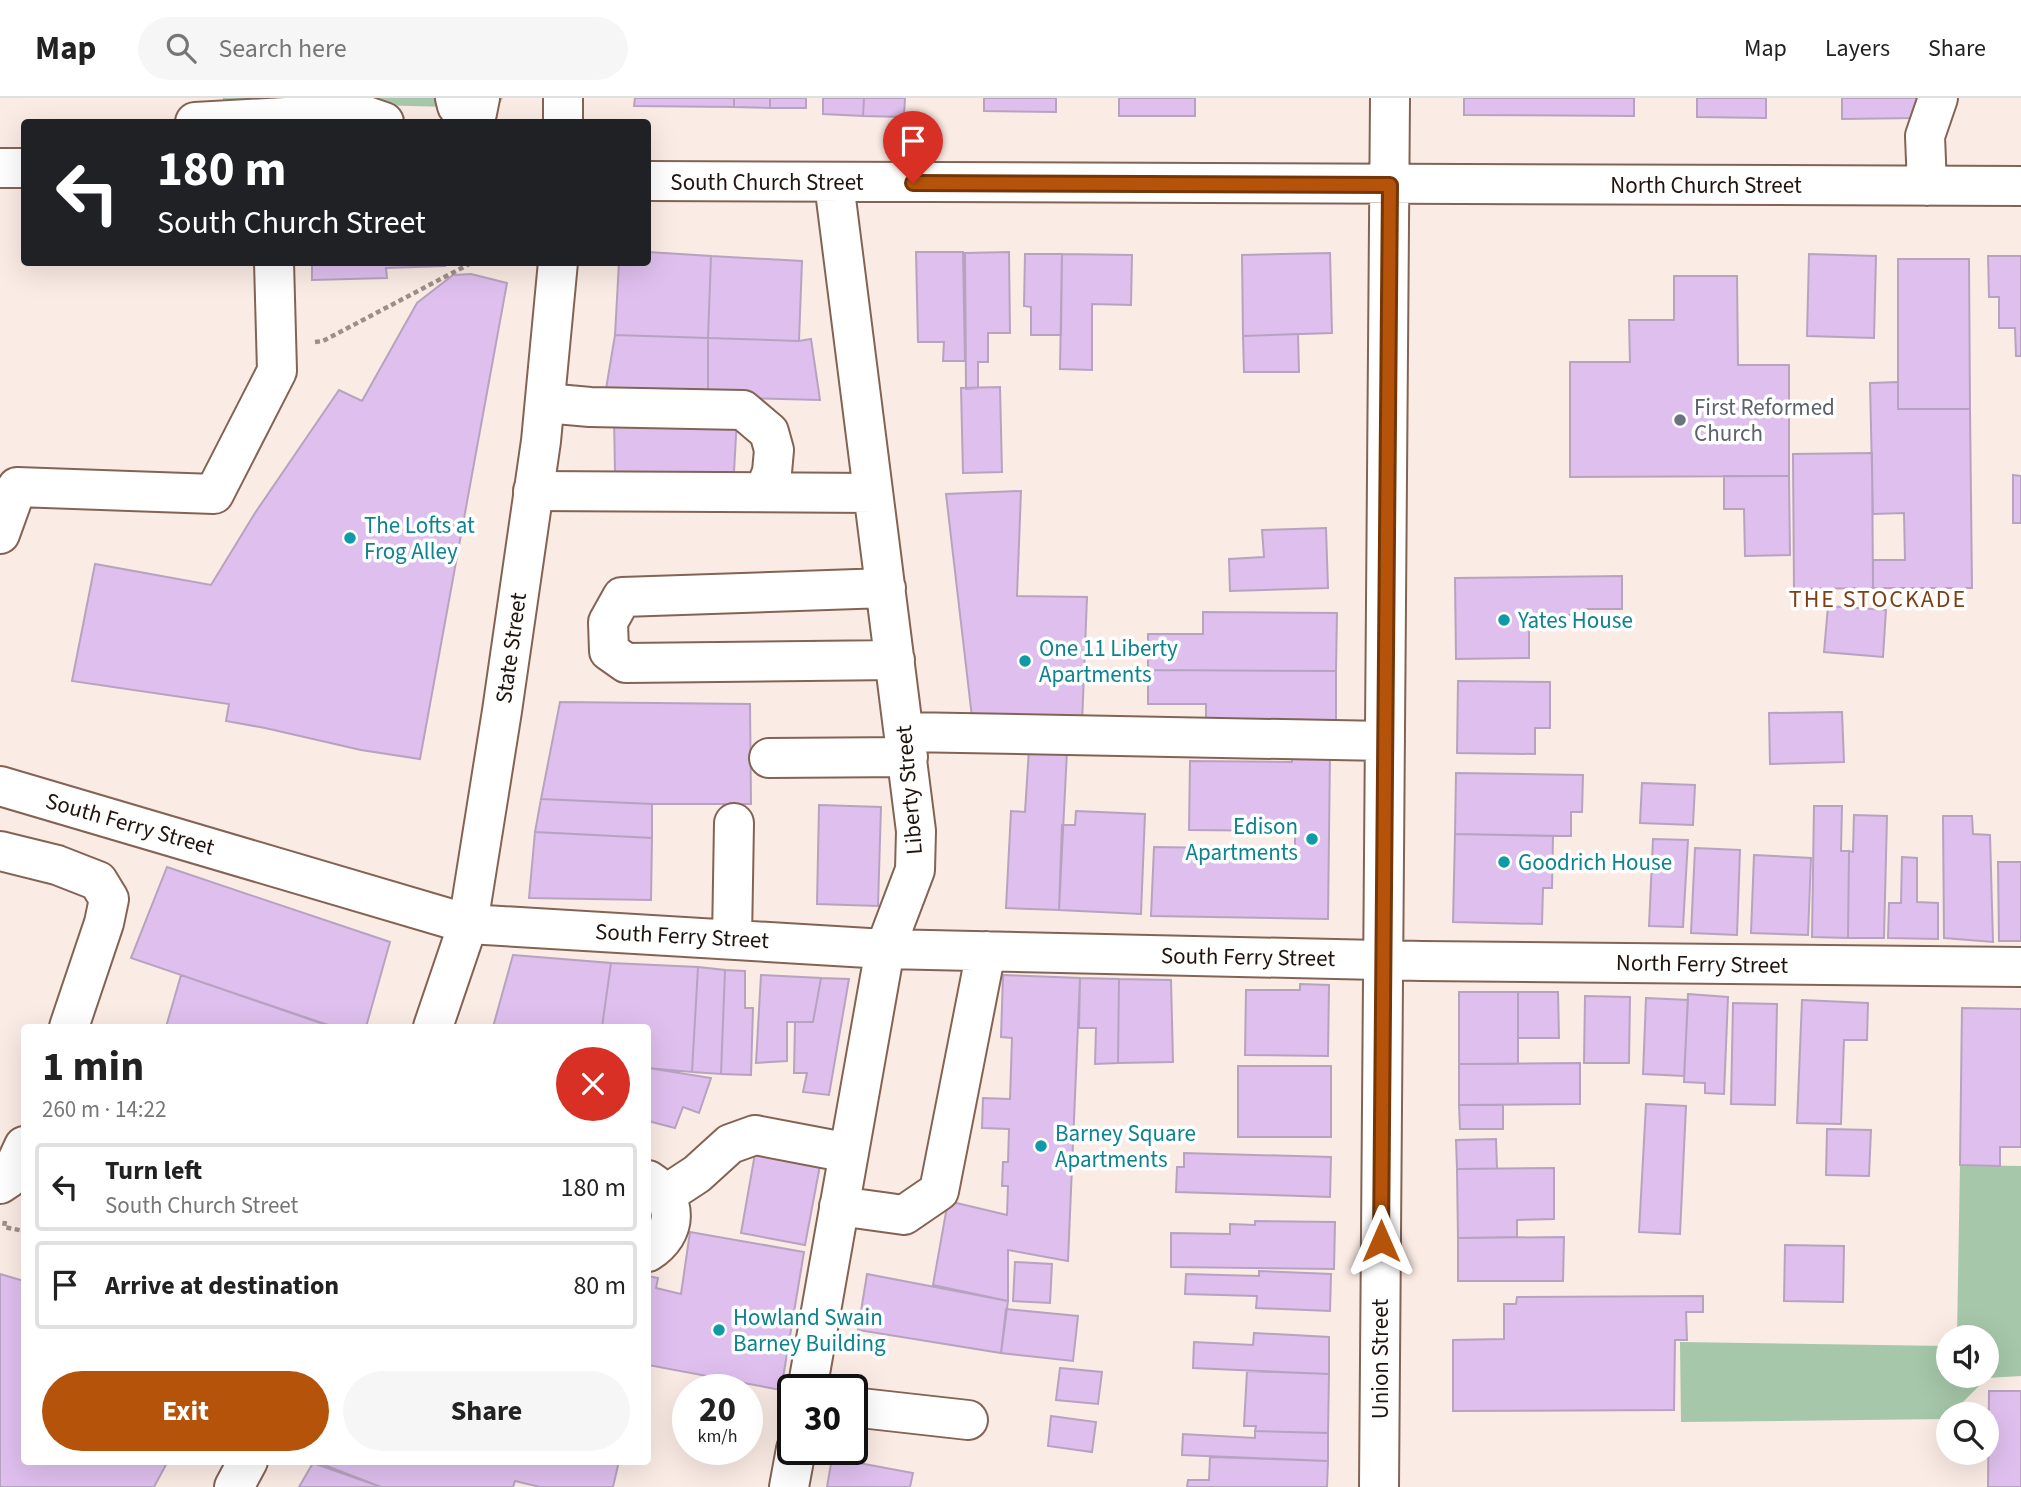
<!DOCTYPE html>
<html lang="en">
<head>
<meta charset="utf-8">
<style>
  :root { --surface:#fff; --page:#f6f6f6; --text:#222; --muted:#767676; --line:#e0e0e0; --accent:#b45309 }
  body { margin:0; font-family:"Source Sans 3",sans-serif; background:var(--page); color:var(--text); height:100vh; display:flex; flex-direction:column; font-size:26px; white-space:nowrap }
  * { box-sizing:border-box; margin:0 }
  p { font-size:23px; color:var(--muted) }
  .icon { flex:none; width:38px; height:38px; fill:none; stroke:currentColor; stroke-width:2; stroke-linecap:round; stroke-linejoin:round }
  .map { position:relative; flex:1; overflow:hidden }
  .sheet { position:absolute; left:21px; top:926px; width:630px; height:441px; display:flex; flex-direction:column; background:var(--surface); border-radius:7px; box-shadow:0 7px 28px #0002 }
  .sheet>* { flex:none }
  .guide { position:absolute; left:21px; top:21px; width:630px; height:147px; border-radius:7px; box-shadow:0 7px 28px #0002; background:#202124; color:#fff; overflow:hidden }
  .tools { position:absolute; left:1936px; top:1227px; display:grid; gap:14px }
  .tools a { display:grid; place-items:center; width:63px; height:63px; border-radius:50%; background:var(--surface); box-shadow:0 7px 28px #0002; font-size:35px }
  .speed { position:absolute; left:672px; top:1276px; display:flex; gap:14px; font-size:35px; font-weight:700; text-align:center }
  .speed>* { display:grid; place-content:center; width:91px; height:91px; border-radius:50%; background:var(--surface); box-shadow:0 7px 28px #0002; line-height:1 }
  .speed small { font-size:18px; font-weight:400 }
  .speed .limit { border:4px solid #111; border-radius:10px; background:#fff; color:#111 }
  .pin { position:absolute; display:grid; place-items:center; width:60px; height:60px; color:#fff; margin:-72px -30px; border-radius:50% 50% 50% 0; rotate:-45deg; box-shadow:0 0 7px #0007 }
  .pin .icon { rotate:45deg }
  .me { position:absolute; width:77px; margin:-38px; rotate:0deg; stroke-linejoin:round; filter:drop-shadow(0 0 5px #0008) }
  .turn { display:flex; align-items:center; gap:24px; height:147px; padding:0 21px; font-size:32px }
  .turn .icon { width:91px; height:91px; stroke-width:2.5 }
  .turn b { display:block; font-size:49px; line-height:60px }
  .round { display:grid; place-items:center; flex:none; width:74px; height:74px; border-radius:37px; background:var(--page) }
  .overview { display:flex; align-items:center; justify-content:space-between; height:119px; padding:0 21px }
  h1 { font-size:42px; font-weight:700; line-height:52px }
  .cta { display:flex; gap:14px; margin-top:auto; padding:14px 21px }
  .cta a { flex:1; height:80px; border-radius:42px; background:var(--accent); color:#fff; font-size:28px; font-weight:700; line-height:80px; text-align:center }
  .cta a+a { background:var(--page); color:var(--text) }
  ul { padding:0; list-style:none }
  li { display:flex; align-items:center; gap:21px; height:88px; margin:0 14px 10px; padding:0 7px; border:4px solid var(--line); border-radius:7px }
  li div { flex:1 }
  li b { display:block; font-size:26px }
  li em { font-style:normal }
  header { display:flex; align-items:center; gap:42px; box-sizing:border-box; height:98px; padding:0 35px; background:var(--surface); border-bottom:2px solid var(--line) }
  header strong { font-size:33px }
  nav { display:flex; gap:38px; margin-inline-start:auto; font-size:24px }
  .search { width:490px; height:63px; background:var(--page); display:flex; align-items:center; gap:18px; box-sizing:border-box; padding:0 24px; border-radius:38px; color:var(--muted); font-size:26px }
  .map>svg:first-child { display:block }
  .green { fill:#a6c7a9 }
  .building { fill:#dfbfee; stroke:#b7a3c0; stroke-width:2 }
  .lines { fill:none; stroke-linecap:round; stroke-linejoin:round }
  .minor-casing { stroke:#836354; stroke-width:42 }
  .major-casing { stroke:#836354; stroke-width:42 }
  .path { stroke:#9d8e88; stroke-width:4.5; stroke-dasharray:5 3.5; stroke-linecap:butt }
  .minor { stroke:#fff; stroke-width:38 }
  .major { stroke:#fff; stroke-width:38 }
  .route-casing { stroke:#753606; stroke-width:18 }
  .route { stroke:#b45309; stroke-width:12 }
  .worship-dot { fill:#6b7280; stroke:#fff; stroke-width:2.5 }
  .culture-dot { fill:#0f9aa8; stroke:#fff; stroke-width:2.5 }
  .labels { text-anchor:middle; dominant-baseline:central; stroke-width:7; stroke-linejoin:round; paint-order:stroke }
  .street-label { font-size:23px; fill:#21140e; stroke:#fff }
  .worship-label { font-size:23px; fill:#5b616d; stroke:#fff; text-anchor:start }
  .culture-label { font-size:23px; fill:#0d838f; stroke:#fff; text-anchor:start }
  .neighbourhood-label { font-size:24px; letter-spacing:2px; fill:#7e4117; stroke:#fff }
</style>
</head>
<body>
<header>
<strong>Map</strong>
<div class="search"><svg class="icon" aria-label="search" viewBox="0 0 24 24"><circle cx="10" cy="10" r="6"/><path d="M15 15l6 6"/></svg>Search here</div>
<nav><a>Map</a><a>Layers</a><a>Share</a></nav>
</header>
<div class="map">
<svg width="2021" height="1389" viewBox="0 0 2021 1389">
  <rect width="100%" height="100%" fill="#faebe4"/>
  <!-- green -->
  <path class="green" d="M223,0H503L494,15L448,9L223,3Z
    M1960,1067L2021,1068V1278L1987,1280L1951,1316H1948L1946,1321L1681,1324L1680,1244L1948,1248V1278H1986V1239H1957Z"/>
  <!-- building -->
  <path class="building" d="M635,0H734V9L634,8Z
    M734,0H770V10L734,9Z
    M770,0H806V10H770Z
    M823,0H864L863,18L823,16Z
    M864,0H905L904,19L863,18Z
    M984,0H1056V14L984,13Z
    M1119,0H1195V18H1119Z
    M1464,0H1634V18L1464,17Z
    M1697,0H1766V20L1697,19Z
    M1842,0H1917V20L1842,21Z
    M648,154L711,158L708,240L615,237L619,164H648Z
    M916,154H963L965,263H943L944,244H918Z
    M1009,154L1010,235H988V264H978V290L966,291L965,155Z
    M1330,155L1332,235L1243,238L1242,157Z
    M1025,156H1062L1061,237H1031V209L1024,208Z
    M1062,156L1132,157L1131,207L1092,206V272L1060,271Z
    M1809,156L1876,158L1874,240L1807,238Z
    M711,158L802,163L799,243L708,240Z
    M1988,158H2021V258H2016L2015,230H1999V199H1989Z
    M1898,161H1969L1970,311H1898Z
    M312,164H445V168L386,170L387,180L312,182Z
    M471,176L507,185L420,661L361,652L265,630L226,623L229,606L72,583L95,466L211,487L255,415L339,292L362,303L417,205L453,177Z
    M1674,178H1737L1738,267H1789V378L1570,379V264H1630L1629,222H1674Z
    M1298,236L1299,274H1244L1243,238Z
    M615,237L708,240V299L605,297Z
    M708,240L799,243L811,241L820,302L708,299Z
    M1898,284V311H1970L1972,490H1873V462H1905L1904,415L1873,416L1870,285Z
    M1000,289L1002,374L963,375L961,290Z
    M614,319H737L734,374H615Z
    M1872,355L1873,490L1794,491L1793,356Z
    M2013,377L2021,378V425H2013Z
    M1724,378H1789L1790,457L1745,458L1744,411H1724Z
    M1021,393L1017,498L1087,499L1082,626L973,628L946,396Z
    M1326,430L1328,490L1230,493L1229,461L1264,459L1262,432Z
    M1622,478V511H1585L1586,517H1553V527L1529,528V560L1456,561L1455,480Z
    M1828,508L1886,512L1883,559L1824,554Z
    M1203,514L1337,515L1336,573L1148,572V536H1203Z
    M1148,572L1336,573V631L1206,630V606H1148Z
    M1458,583L1550,584V630H1535V656L1457,655Z
    M560,604L750,606L751,706H652L541,701Z
    M1842,614L1844,664L1770,666L1769,615Z
    M1029,651L1067,653L1059,812L1006,810L1011,713L1025,714Z
    M1292,653L1330,654L1328,821L1151,818L1154,749L1295,751V733L1189,732L1190,663L1292,664Z
    M1456,675L1583,677L1582,714H1571V738L1455,736Z
    M1642,685L1695,687L1693,727L1640,725Z
    M541,701L652,706V740L535,734Z
    M819,707L881,709L878,808L817,806Z
    M1814,708H1842L1841,753H1849L1848,840L1812,839Z
    M1076,713L1145,716L1141,816L1059,812L1062,727H1075Z
    M1854,717L1887,718L1884,840H1848L1849,753L1853,754Z
    M1943,718H1972L1973,736L1990,737L1993,844L1944,840Z
    M535,734L652,740L651,802L529,800Z
    M1455,736L1553,738L1552,790H1543L1542,826L1453,824Z
    M1653,741L1688,742L1683,829L1649,828Z
    M1695,750L1740,752L1737,837L1691,835Z
    M1754,757L1811,760L1808,837L1751,835Z
    M1902,759L1917,760V804L1938,805V841L1888,840L1889,805H1901Z
    M1998,764H2021V843H1999Z
    M167,769L390,844L366,929H334L131,860Z
    M513,857L611,865L602,929H493Z
    M611,865L698,869L692,974L648,970V929H602Z
    M698,869L725,872L721,976L692,974Z
    M725,872L745,873V910H753L751,977L721,976Z
    M181,877L332,929H166Z
    M761,877L821,880L813,924H787V963L756,965Z
    M1003,877L1080,880L1068,1163L1008,1152V1203L933,1187L948,1103L1007,1117L1008,1088H1002L1003,1064H1008L1009,1031L982,1030L983,1000L1010,1001L1012,940L1001,939Z
    M821,880L849,881L829,997L803,994L807,975H794L795,924H813Z
    M1080,880L1119,881L1118,965L1095,966L1096,930H1079Z
    M1119,881L1171,882L1173,964L1118,965Z
    M1300,886L1329,887L1328,958L1245,957L1246,892H1300Z
    M1459,894H1518V966H1459Z
    M1518,894H1558L1559,940H1518Z
    M1688,896L1728,899L1724,996L1705,995V985L1684,984Z
    M1585,898L1630,899L1629,965H1584Z
    M1646,900L1688,902L1684,978L1643,976Z
    M1802,902L1868,905L1867,942H1844L1841,1026L1797,1025Z
    M1733,905L1777,906L1775,1007L1731,1006Z
    M1962,910L2021,911V1049H2000V1068L1960,1067Z
    M1580,965V1006L1459,1007V966Z
    M1238,968H1331V1039H1238Z
    M648,970L711,980L699,1015L683,1009L675,1030L648,1023Z
    M1646,1006L1686,1008L1680,1136L1639,1134Z
    M1459,1007H1503V1031H1460Z
    M1827,1031L1871,1032L1869,1078L1826,1077Z
    M1496,1041L1497,1071H1457L1456,1042Z
    M756,1050L821,1062L805,1147L741,1135Z
    M1184,1055L1331,1059L1330,1099L1176,1094L1177,1069H1184Z
    M1554,1070V1121L1517,1122V1139L1458,1140L1457,1071Z
    M1255,1123L1335,1124L1334,1171L1171,1169V1135L1230,1136V1126L1255,1127Z
    M690,1134L804,1154L781,1292L648,1267V1178L658,1180L656,1190L681,1196Z
    M1564,1139L1563,1183H1458V1140Z
    M1785,1147L1844,1148L1843,1204L1784,1203Z
    M1015,1164L1052,1166L1050,1205L1013,1203Z
    M1259,1173L1331,1176L1330,1213L1256,1210L1257,1198L1185,1196L1186,1176L1259,1178Z
    M0,1176L24,1183V1363H168L154,1389H0Z
    M867,1176L1008,1203L1001,1255L858,1232Z
    M1703,1198V1214H1686L1687,1242H1675L1674,1312L1453,1313V1242L1504,1241V1206H1516L1517,1199Z
    M1006,1211L1078,1218L1073,1263L1001,1255Z
    M1254,1235L1329,1239V1276L1193,1270L1194,1244L1253,1247Z
    M1060,1270L1102,1274L1098,1306L1056,1302Z
    M1247,1273L1329,1276L1328,1335L1255,1333L1256,1328H1244Z
    M1989,1293H2021V1389H1988Z
    M1051,1318L1096,1324L1092,1354L1048,1348Z
    M1255,1333L1328,1335V1363L1182,1357L1183,1336L1255,1340Z
    M1210,1359L1328,1363L1327,1389H1187L1188,1382H1209Z
    M832,1360L913,1375L910,1389H827Z
    M314,1363H619L613,1389H540L515,1383L513,1389H381Z
    M313,1365L381,1389H299Z"/>
  <g class="lines">
    <!-- minor casing -->
    <g class="minor-casing">
      <path id="minor" d="M455,0L457,8L477,15L480,0
        M195,24L358,15L384,24
        M0,70H24
        M648,83L2021,88
        M1927,88L1925,38L1938,0
        M545,305L590,309L743,312L769,334L774,352L772,374L764,394
        M533,393L873,395
        M0,436L17,389L214,396L277,273L274,164
        M886,490L622,499L608,524L609,553L626,565L895,562
        M905,634L1385,643
        M769,660L908,659
        M0,688L468,826L885,851L1422,863L2021,869
        M0,753L57,767L98,783L109,801L104,825L69,929
        M732,841L734,725
        M648,1082C679,1101 678,1135 648,1154
        M0,1086L9,1080L24,1048
        M665,1097L697,1076L730,1046L755,1037L849,1055
        M839,1108L904,1117L939,1093L986,853
        M807,1292L885,851L915,772L916,733L834,85
        M852,1309L968,1322
        M789,1389L796,1351
        M1379,1389L1390,0"/>
    </g>
    <!-- major casing -->
    <g class="major-casing">
      <path id="major" d="M563,24V0
        M433,929L468,826L502,613L541,343L558,164
        M234,1389L248,1363"/>
    </g>
    <!-- path -->
    <path class="path" d="M315,244L323,243L473,164
      M5,1123L4,1129L24,1133"/>
    <!-- minor -->
    <use href="#minor" class="minor"/>
    <!-- major -->
    <use href="#major" class="major"/>
  </g>
  <g class="lines">
    <!-- route casing -->
    <g class="route-casing">
      <path id="route" d="M913,85L1390,87L1381,1143"/>
    </g>
    <!-- route -->
    <use href="#route" class="route"/>
  </g>
  <!-- markers -->
  <circle class="worship-dot" cx="1680" cy="322" r="7"/>
  <g class="culture-dot">
    <circle cx="350" cy="440" r="7"/>
    <circle cx="1504" cy="522" r="7"/>
    <circle cx="1025" cy="563" r="7"/>
    <circle cx="1312" cy="741" r="7"/>
    <circle cx="1504" cy="764" r="7"/>
    <circle cx="1041" cy="1048" r="7"/>
    <circle cx="719" cy="1232" r="7"/>
  </g>
  <g class="labels">
    <!-- street labels -->
    <g class="street-label">
      <text x="767" y="84">South Church Street</text>
      <text x="1706" y="87">North Church Street</text>
      <text transform="translate(511 550) rotate(-82)">State Street</text>
      <text transform="translate(909 692) rotate(-95)">Liberty Street</text>
      <text transform="translate(130 726) rotate(16)">South Ferry Street</text>
      <text transform="translate(682 838) rotate(3)">South Ferry Street</text>
      <text transform="translate(1248 859) rotate(1)">South Ferry Street</text>
      <text transform="translate(1702 866) rotate(1)">North Ferry Street</text>
      <text transform="translate(1380 1261) rotate(-90)">Union Street</text>
    </g>
    <!-- worship labels -->
    <g class="worship-label">
      <text x="1694" y="309">First Reformed<tspan x="1694" dy="26">Church</tspan></text>
    </g>
    <!-- culture labels -->
    <g class="culture-label">
      <text x="364" y="427">The Lofts at<tspan x="364" dy="26">Frog Alley</tspan></text>
      <text x="1518" y="522">Yates House</text>
      <text x="1039" y="550">One 11 Liberty<tspan x="1039" dy="26">Apartments</tspan></text>
      <text x="1298" y="728" text-anchor="end">Edison<tspan x="1298" dy="26">Apartments</tspan></text>
      <text x="1518" y="764">Goodrich House</text>
      <text x="1055" y="1035">Barney Square<tspan x="1055" dy="26">Apartments</tspan></text>
      <text x="733" y="1219">Howland Swain<tspan x="733" dy="26">Barney Building</tspan></text>
    </g>
    <!-- neighbourhood labels -->
    <g class="neighbourhood-label">
      <text x="1878" y="501">THE STOCKADE</text>
    </g>
  </g>
</svg>
<div class="tools">
<a><svg class="icon" aria-label="sound" viewBox="0 0 24 24"><path d="M4 9h4l5-4v14l-5-4H4zM17 9q2 3 0 6"/></svg></a>
<a><svg class="icon" aria-label="search" viewBox="0 0 24 24"><circle cx="10" cy="10" r="6"/><path d="M15 15l6 6"/></svg></a>
</div>
<div class="speed"><div>20<small>km/h</small></div><div class="limit">30</div></div>
<div class="pin" style="left:913px;top:85px;background:#d93025"><svg class="icon" aria-label="arrive" viewBox="0 0 24 24"><path d="M6 21V4h12l-3 4 3 4H6"/></svg></div>
<svg class="me" style="left:1381px;top:1143px" viewBox="-20 -20 40 40"><path d="M0-17L14 15 0 8-14 15z" fill="#b45309" stroke="#fff" stroke-width="4"/></svg>
<div class="guide">
<div class="turn"><svg class="icon" aria-label="left" viewBox="0 0 24 24"><path d="M17 20v-9H6M10 6l-5 5 5 5"/></svg><div><b>180 m</b>South Church Street</div></div>
</div>
<section class="sheet">
<div class="overview"><div><h1>1 min</h1><p>260 m · 14:22</p></div><a class="round" style="background:#d93025;color:#fff"><svg class="icon" aria-label="close" viewBox="0 0 24 24"><path d="M6 6l12 12M18 6L6 18"/></svg></a></div>
<ul>
<li><svg class="icon" aria-label="left" viewBox="0 0 24 24"><path d="M17 20v-9H6M10 6l-5 5 5 5"/></svg><div><b>Turn left</b><p>South Church Street</p></div><em>180 m</em></li>
<li><svg class="icon" aria-label="arrive" viewBox="0 0 24 24"><path d="M6 21V4h12l-3 4 3 4H6"/></svg><div><b>Arrive at destination</b></div><em>80 m</em></li>
</ul>
<div class="cta"><a>Exit</a><a>Share</a></div>
</section>
</div>
</body>
</html>
